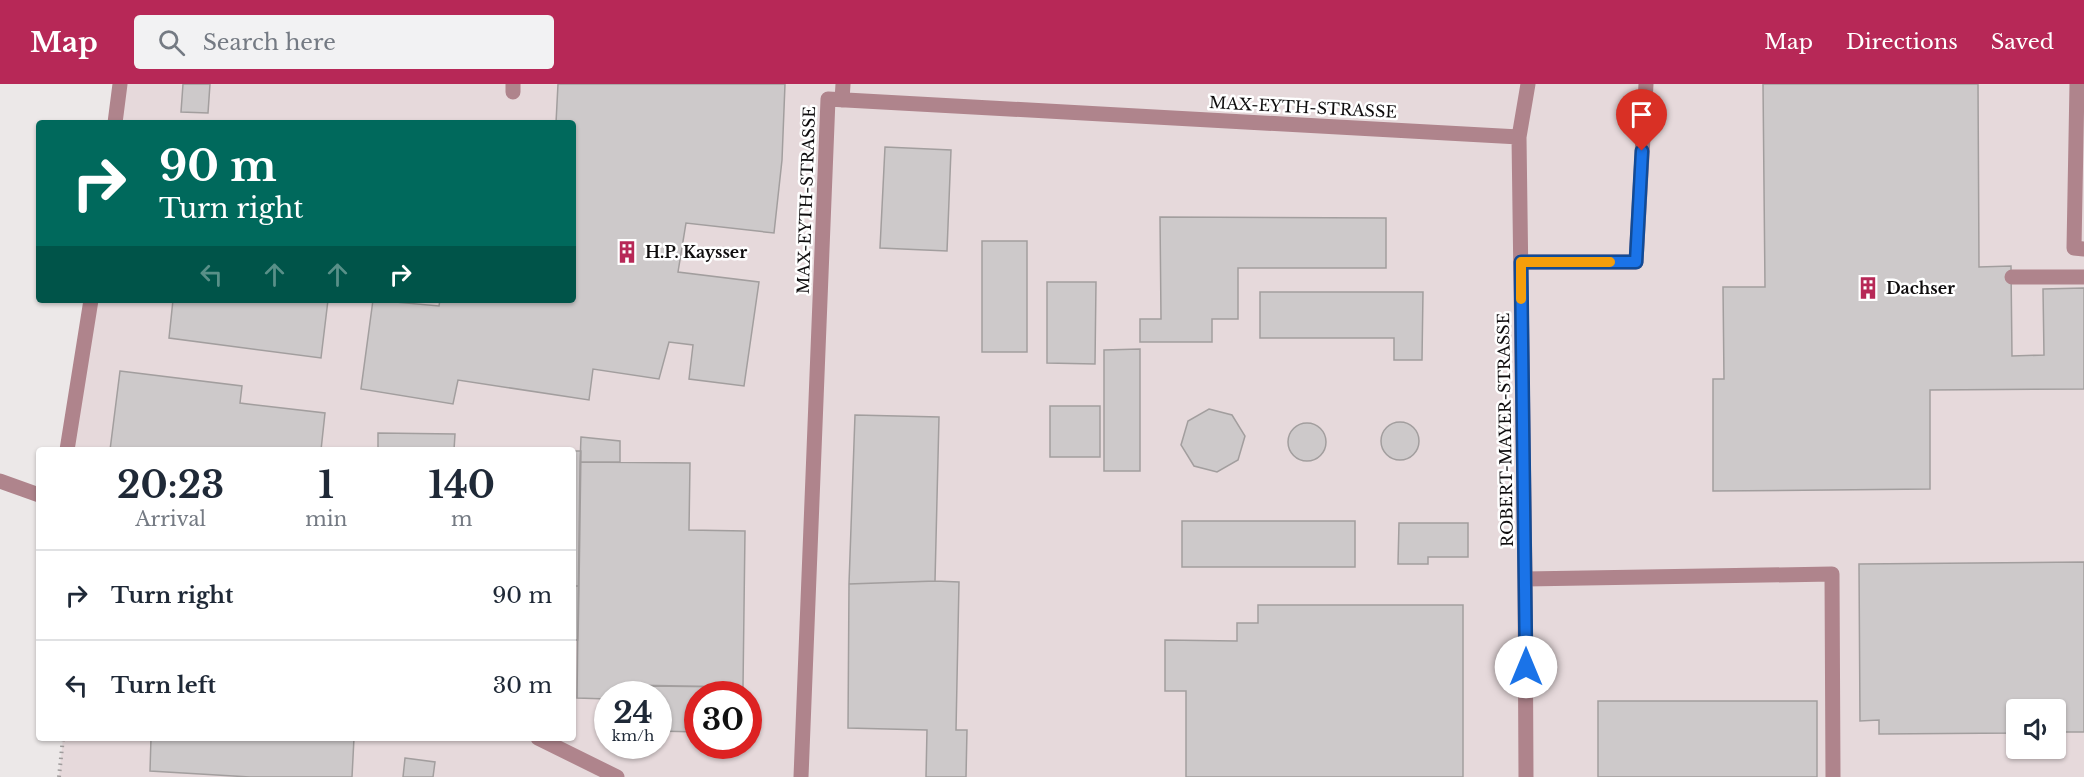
<!DOCTYPE html>
<html lang="en">
<head>
<meta charset="utf-8">
<style>
  :root { --surface:#fff; --page:#f2f2f3; --text:#1f2937; --muted:#747a83; --line:#e0e1e3; --accent:#b72857 }
  body { margin:0; font-family:"Libre Baskerville",serif; background:var(--page); color:var(--text); height:100vh; display:flex; flex-direction:column; font-size:22px; white-space:nowrap }
  * { box-sizing:border-box; margin:0 }
  p { font-size:20px; color:var(--muted) }
  .icon { flex:none; width:33px; height:33px; fill:none; stroke:currentColor; stroke-width:2; stroke-linecap:round; stroke-linejoin:round }
  .map { position:relative; flex:1; overflow:hidden }
  .sheet { position:absolute; left:36px; top:363px; width:540px; height:294px; display:flex; flex-direction:column; background:var(--surface); border-radius:6px; box-shadow:0 2px 4px #0004 }
  .sheet>* { flex:none }
  .top-card { position:absolute; left:36px; top:36px; width:540px; height:183px; border-radius:6px; box-shadow:0 2px 4px #0004; background:#00695c; color:#fff; overflow:hidden }
  .fabs { position:absolute; left:2006px; top:615px; display:grid; gap:12px }
  .fabs a { display:grid; place-items:center; width:60px; height:60px; border-radius:6px; background:var(--surface); box-shadow:0 2px 4px #0004; font-size:30px }
  .speed { position:absolute; left:594px; top:597px; display:flex; gap:12px; font-size:30px; font-weight:700; text-align:center }
  .speed>* { display:grid; place-content:center; width:78px; height:78px; border-radius:50%; background:var(--surface); box-shadow:0 2px 4px #0004; line-height:1 }
  .speed small { font-size:15px; font-weight:400 }
  .speed .limit { border:9px solid #d22; background:#fff; color:#111 }
  .pin { position:absolute; display:grid; place-items:center; width:51px; height:51px; color:#fff; margin:-62px -26px; border-radius:50% 50% 50% 0; rotate:-45deg; box-shadow:0 0 6px #0007 }
  .pin .icon { rotate:45deg }
  .me { position:absolute; width:66px; margin:-33px; rotate:0deg; stroke-linejoin:round; filter:drop-shadow(0 0 4px #0008) }
  .turn { display:flex; align-items:center; gap:21px; height:126px; padding:0 24px; font-size:27px }
  .turn .icon { width:78px; height:78px; stroke-width:2.5 }
  .turn b { display:block; font-size:42px; line-height:51px }
  .lanes { display:flex; align-items:center; height:57px; padding:0 24px; background:#0003; justify-content:center; gap:30px; direction:ltr }
  .lanes .off { opacity:.35 }
  .eta { display:flex; justify-content:space-evenly; align-items:center; height:102px; text-align:center }
  .eta b { font-size:36px; font-weight:700; line-height:42px }
  ul { padding:0; list-style:none }
  li { display:flex; align-items:center; gap:18px; height:90px; padding:0 24px; border-top:2px solid var(--line) }
  li div { flex:1 }
  li b { display:block; font-size:22px }
  li em { font-style:normal }
  header { display:flex; align-items:center; gap:36px; box-sizing:border-box; height:84px; padding:0 30px; background:var(--accent); color:#fff }
  header strong { font-size:28px }
  nav { display:flex; gap:33px; margin-inline-start:auto; font-size:21px }
  .search { width:420px; height:54px; background:var(--page); display:flex; align-items:center; gap:15px; box-sizing:border-box; padding:0 21px; border-radius:6px; color:var(--muted); font-size:22px }
  .map>svg:first-child { display:block }
  .built { fill:#e6d9db; fill-rule:evenodd }
  .building { fill:#cdc9ca; stroke:#a29e9e; stroke-width:1.5 }
  .lines { fill:none; stroke-linecap:round; stroke-linejoin:round }
  .path { stroke:#9f9c9c; stroke-width:4; stroke-dasharray:1.5 4.5; stroke-linecap:butt }
  .minor { stroke:#af848c; stroke-width:15 }
  .route-casing { stroke:#114b97; stroke-width:15 }
  .route { stroke:#1a73e8; stroke-width:10 }
  .slow { stroke:#f59e0b; stroke-width:10 }
  .labels { text-anchor:middle; dominant-baseline:central; stroke-width:5; stroke-linejoin:round; paint-order:stroke }
  .street-label { font-size:16px; fill:#0f0d0e; stroke:#fff }
  .poi-label { font-size:16px; font-weight:bold; fill:#0f0d0e; stroke:#fff; text-anchor:start }
</style>
</head>
<body>
<header>
<strong>Map</strong>
<div class="search"><svg class="icon" aria-label="search" viewBox="0 0 24 24"><circle cx="10" cy="10" r="6"/><path d="M15 15l6 6"/></svg>Search here</div>
<nav><a>Map</a><a>Directions</a><a>Saved</a></nav>
</header>
<div class="map">
<svg width="2084" height="693" viewBox="0 0 2084 693">
  <rect width="100%" height="100%" fill="#ece8e8"/>
  <!-- built -->
  <path class="built" d="M120,0H2084V693H59L63,654H573V366H67L91,216H573V39H115ZM608,610H658V662H608ZM698,610H748V662H698ZM2016,626H2055V664H2016Z"/>
  <!-- building -->
  <path class="building" d="M183,0H210L208,29L181,28Z
    M558,0H785L782,76L774,149L686,139L678,188L759,198L744,302L689,295L693,261L669,258L659,295L593,285L589,316L458,296L453,320L361,305L373,216L439,222L440,216H573V39H556Z
    M1763,0H1978L1979,183L2011,182L2012,272L2044,271L2043,205L2084,204V305L1930,306V405L1713,407V295H1724L1723,203H1765Z
    M885,63L951,66L947,167L880,164Z
    M1160,133L1386,134V184H1238V235H1212V258H1140V235H1161Z
    M982,157H1027V268H982Z
    M1047,198H1096L1095,280L1047,279Z
    M1260,208H1423L1422,276H1394V254H1260Z
    M173,216H328L321,274L169,254Z
    M1140,265V387H1104V266Z
    M120,287L242,302L240,319L325,329L321,366H110Z
    M1050,322H1100V373H1050Z
    M1209,325L1232,331L1245,352L1238,376L1217,388L1194,382L1181,361L1188,337Z
    M855,331L939,333L935,497L849,500Z
    M1381 357a19 19 0 1 1 38 0a19 19 0 1 1-38 0Z
    M1288 358a19 19 0 1 1 38 0a19 19 0 1 1-38 0Z
    M378,349L455,350L454,366H378Z
    M581,353L620,357V378H580Z
    M573,367H581L579,502H573Z
    M580,378L690,379L689,446L745,447L743,603L627,601V610H608V615L577,614Z
    M1182,437H1355V483H1182Z
    M1399,439H1468V473H1428V480H1398Z
    M2084,478V648H2055V626H2016V649L1879,650V636L1860,637L1859,480Z
    M935,497L959,498L956,646H967L966,693H926L927,646L848,644L849,500Z
    M573,502H579L578,556H573Z
    M1258,521H1463V693H1186V607H1165V556L1237,557V539H1258Z
    M627,601L642,602V610H627Z
    M642,602L743,603V610H698V648L658,647V610H642Z
    M1598,617H1817V693H1598Z
    M151,654H354L352,693H250L150,687Z
    M405,674L435,678L433,693H403Z"/>
  <g class="lines">
    <!-- path -->
    <path class="path" d="M59,693L63,654"/>
    <!-- minor -->
    <path class="minor" d="M2077,0L2074,164L2084,165
      M513,8V0
      M842,16L843,0
      M115,39L120,0
      M1521,178H1636L1646,0
      M2012,193H2084
      M67,366L91,216
      M0,397L39,411
      M1525,495L1832,490L1833,693
      M538,654L617,693
      M801,693L828,15L1519,53
      M1526,693L1525,495L1519,53L1528,0"/>
  </g>
  <g class="lines">
    <!-- route casing -->
    <g class="route-casing">
      <path id="route" d="M1526,583L1521,178H1636L1642,67"/>
    </g>
    <!-- route -->
    <use href="#route" class="route"/>
    <!-- slow -->
    <path class="slow" d="M1521,215V178H1610"/>
  </g>
  <!-- icons -->
  <defs>
    <g id="building-bare" transform="scale(1.8)"><path d="M-4-6H4V6H1V3H-1V6H-4ZM-2.5-4.3h1.7v1.8h-1.7ZM.8-4.3h1.7v1.8H.8ZM-2.5-1h1.7V.8h-1.7ZM.8-1h1.7V.8H.8Z" fill="#b72857" stroke="#fff" stroke-width="2.5" paint-order="stroke"/></g>
  </defs>
  <g fill-rule="evenodd">
    <use href="#building-bare" x="627" y="168"/>
    <use href="#building-bare" x="1868" y="204"/>
  </g>
  <g class="labels">
    <!-- street labels -->
    <g class="street-label">
      <text transform="translate(1303 23) rotate(3)">MAX-EYTH-STRASSE</text>
      <text transform="translate(806 116) rotate(-88)">MAX-EYTH-STRASSE</text>
      <text transform="translate(1505 346) rotate(-91)">ROBERT-MAYER-STRASSE</text>
    </g>
    <!-- poi labels -->
    <g class="poi-label">
      <text x="645" y="168">H.P. Kaysser</text>
      <text x="1886" y="204">Dachser</text>
    </g>
  </g>
</svg>
<div class="fabs">
<a><svg class="icon" aria-label="sound" viewBox="0 0 24 24"><path d="M4 9h4l5-4v14l-5-4H4zM17 9q2 3 0 6"/></svg></a>
</div>
<div class="speed"><div>24<small>km/h</small></div><div class="limit">30</div></div>
<div class="pin" style="left:1642px;top:67px;background:#d93025"><svg class="icon" aria-label="arrive" viewBox="0 0 24 24"><path d="M6 21V4h12l-3 4 3 4H6"/></svg></div>
<svg class="me" style="left:1526px;top:583px" viewBox="-20 -20 40 40"><circle r="19" fill="#fff"/><path d="M0-13L10 11 0 6-10 11z" fill="#1a73e8"/></svg>
<div class="top-card">
<div class="turn"><svg class="icon" aria-label="right" viewBox="0 0 24 24"><path d="M7 20v-9h11M14 6l5 5-5 5"/></svg><div><b>90 m</b>Turn right</div></div>
<div class="lanes"><svg class="icon off" aria-label="left" viewBox="0 0 24 24"><path d="M17 20v-9H6M10 6l-5 5 5 5"/></svg><svg class="icon off" aria-label="ahead" viewBox="0 0 24 24"><path d="M12 20V5M6 11l6-6 6 6"/></svg><svg class="icon off" aria-label="ahead" viewBox="0 0 24 24"><path d="M12 20V5M6 11l6-6 6 6"/></svg><svg class="icon" aria-label="right" viewBox="0 0 24 24"><path d="M7 20v-9h11M14 6l5 5-5 5"/></svg></div>
</div>
<section class="sheet">
<div class="eta">
<div><b>20:23</b><p>Arrival</p></div>
<div><b>1</b><p>min</p></div>
<div><b>140</b><p>m</p></div>
</div>
<ul>
<li><svg class="icon" aria-label="right" viewBox="0 0 24 24"><path d="M7 20v-9h11M14 6l5 5-5 5"/></svg><div><b>Turn right</b></div><em>90 m</em></li>
<li><svg class="icon" aria-label="left" viewBox="0 0 24 24"><path d="M17 20v-9H6M10 6l-5 5 5 5"/></svg><div><b>Turn left</b></div><em>30 m</em></li>
</ul>
</section>
</div>
</body>
</html>
